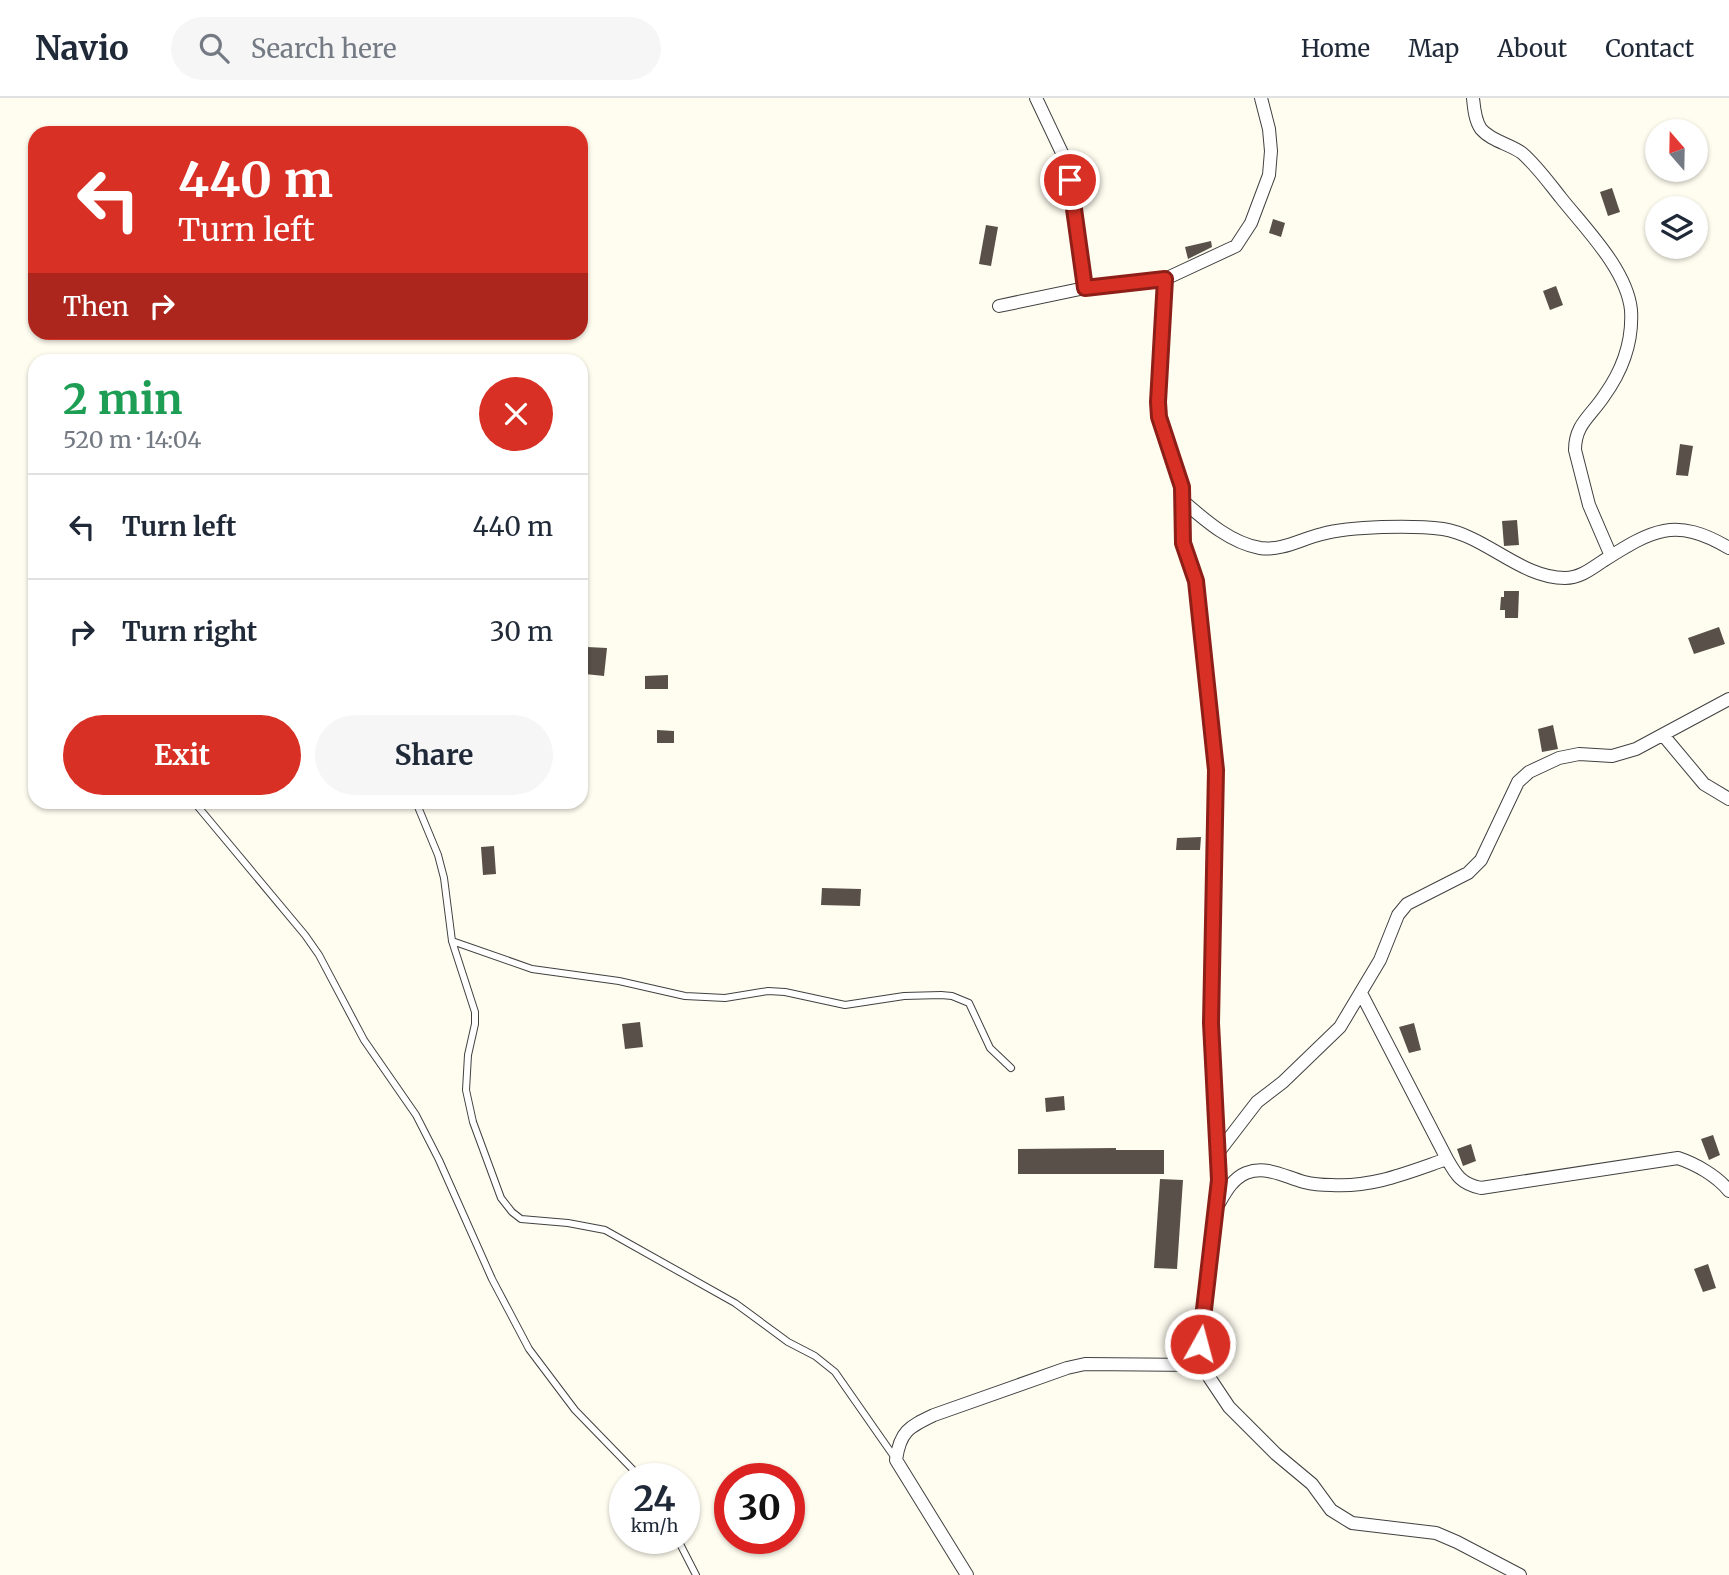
<!DOCTYPE html>
<html lang="en">
<head>
<meta charset="utf-8">
<style>
  :root { --surface:#fff; --page:#f6f6f7; --text:#1f2937; --muted:#747a83; --line:#e0e1e3; --accent:#d93025 }
  body { margin:0; font-family:Merriweather,serif; background:var(--page); color:var(--text); height:100vh; display:flex; flex-direction:column; font-size:26px; white-space:nowrap }
  * { box-sizing:border-box; margin:0 }
  p { font-size:23px; color:var(--muted) }
  .icon { flex:none; width:38px; height:38px; fill:none; stroke:currentColor; stroke-width:2; stroke-linecap:round; stroke-linejoin:round }
  .map { position:relative; flex:1; overflow:hidden }
  .panel { position:absolute; left:28px; top:256px; width:560px; height:455px; display:flex; flex-direction:column; background:var(--surface); border-radius:21px; box-shadow:0 2px 5px #0004 }
  .panel>* { flex:none }
  .hud { position:absolute; left:28px; top:28px; width:560px; height:214px; border-radius:21px; box-shadow:0 2px 5px #0004; background:#d93025; color:#fff; overflow:hidden }
  .needle { width:46px; rotate:340deg }
  .fabs { position:absolute; left:1645px; top:21px; display:grid; gap:14px }
  .fabs a { display:grid; place-items:center; width:63px; height:63px; border-radius:50%; background:var(--surface); box-shadow:0 2px 5px #0004; font-size:35px }
  .speed { position:absolute; left:609px; top:1365px; display:flex; gap:14px; font-size:35px; font-weight:700; text-align:center }
  .speed>* { display:grid; place-content:center; width:91px; height:91px; border-radius:50%; background:var(--surface); box-shadow:0 2px 5px #0004; line-height:1 }
  .speed small { font-size:18px; font-weight:400 }
  .speed .limit { border:10px solid #d22; background:#fff; color:#111 }
  .pin { position:absolute; display:grid; place-items:center; width:60px; height:60px; color:#fff; margin:-30px; border:4px solid #fff; border-radius:50%; box-shadow:0 2px 7px #0007 }
  .me { position:absolute; width:77px; margin:-38px; rotate:7deg; stroke-linejoin:round; filter:drop-shadow(0 0 5px #0008) }
  .turn { display:flex; align-items:center; gap:24px; height:147px; padding:0 35px; font-size:32px }
  .turn .icon { width:91px; height:91px; stroke-width:2.5 }
  .turn b { display:block; font-size:49px; line-height:60px }
  .then { display:flex; align-items:center; height:66px; padding:0 35px; background:#0003; gap:14px; font-size:26px }
  .round { display:grid; place-items:center; flex:none; width:74px; height:74px; border-radius:37px; background:var(--page) }
  .overview { display:flex; align-items:center; justify-content:space-between; height:119px; padding:0 35px }
  h1 { font-size:42px; font-weight:700; line-height:52px; color:#1e9e55 }
  .cta { display:flex; gap:14px; margin-top:auto; padding:14px 35px }
  .cta a { flex:1; height:80px; border-radius:42px; background:var(--accent); color:#fff; font-size:28px; font-weight:700; line-height:80px; text-align:center }
  .cta a+a { background:var(--page); color:var(--text) }
  ul { padding:0; list-style:none }
  li { display:flex; align-items:center; gap:21px; height:105px; padding:0 35px; border-top:2px solid var(--line) }
  li div { flex:1 }
  li b { display:block; font-size:26px }
  li em { font-style:normal }
  header { display:flex; align-items:center; gap:42px; box-sizing:border-box; height:98px; padding:0 35px; background:var(--surface); border-bottom:2px solid var(--line) }
  header strong { font-size:33px }
  nav { display:flex; gap:38px; margin-inline-start:auto; font-size:24px }
  .search { width:490px; height:63px; background:var(--page); display:flex; align-items:center; gap:18px; box-sizing:border-box; padding:0 24px; border-radius:38px; color:var(--muted); font-size:26px }
  .map>svg:first-child { display:block }
  .building { fill:#585049 }
  .lines { fill:none; stroke-linecap:round; stroke-linejoin:round }
  .service-casing { stroke:#414141; stroke-width:8 }
  .minor-casing { stroke:#414141; stroke-width:14 }
  .service { stroke:#fff; stroke-width:6 }
  .minor { stroke:#fff; stroke-width:12 }
  .route-casing { stroke:#8d1f18; stroke-width:18 }
  .route { stroke:#d93025; stroke-width:12 }
</style>
</head>
<body>
<header>
<strong>Navio</strong>
<div class="search"><svg class="icon" aria-label="search" viewBox="0 0 24 24"><circle cx="10" cy="10" r="6"/><path d="M15 15l6 6"/></svg>Search here</div>
<nav><a>Home</a><a>Map</a><a>About</a><a>Contact</a></nav>
</header>
<div class="map">
<svg width="1729" height="1477" viewBox="0 0 1729 1477">
  <rect width="100%" height="100%" fill="#fffdf0"/>
  <!-- building -->
  <path class="building" d="M1612,90L1620,114L1608,118L1600,94Z
    M1273,121L1285,125L1281,139L1269,135Z
    M986,127L998,129L991,168L979,166Z
    M1211,143L1212,149L1188,161L1185,149Z
    M1556,188L1563,207L1550,212L1543,193Z
    M1680,346L1693,348L1688,378L1676,377Z
    M1517,422L1519,447L1504,448L1502,423Z
    M1504,493H1519L1518,520H1505V512H1500L1501,499H1504Z
    M1719,529L1725,546L1694,556L1688,540Z
    M587,549L607,550L604,578L585,576Z
    M668,577V591H645V578Z
    M1553,627L1558,651L1542,654L1538,631Z
    M657,632L674,633V645H657Z
    M1201,739L1200,752H1176L1177,740Z
    M494,748L496,776L483,777L481,749Z
    M822,790L861,791L860,808L821,807Z
    M640,924L643,949L625,951L622,926Z
    M1414,925L1421,952L1409,955L1399,929Z
    M1064,998L1065,1012L1046,1014L1045,1000Z
    M1713,1037L1720,1057L1709,1062L1701,1041Z
    M1471,1046L1476,1063L1463,1068L1457,1051Z
    M1116,1050V1052H1164V1076H1018V1051Z
    M1160,1081L1183,1082L1177,1171L1154,1170Z
    M1708,1166L1716,1190L1703,1194L1694,1171Z"/>
  <g class="lines">
    <!-- service casing -->
    <g class="service-casing">
      <path id="service" d="M194,704L305,837L319,857L364,942L416,1017L439,1062L492,1181L529,1251L575,1312L642,1381
        M416,704L438,757L444,780L452,843L475,914V926L468,957L466,992L473,1024L501,1100L512,1114L521,1121L568,1125L605,1132L735,1205L788,1244L815,1258L835,1274L895,1360
        M452,843L532,871L619,883L685,898L725,900L768,893L785,894L845,907L904,898L941,897L952,898L969,905L990,950L1011,970
        M677,1440L696,1477"/>
    </g>
    <!-- minor casing -->
    <g class="minor-casing">
      <path id="minor" d="M1036,0L1063,57L1070,82L1085,190
        M1473,0C1474,10 1475,23 1481,31C1491,43 1510,46 1522,55C1537,68 1549,85 1561,100C1585,130 1627,172 1631,212C1633,243 1622,273 1604,298C1591,318 1575,326 1575,352L1589,407L1611,458
        M1165,181L1158,304L1159,319L1183,389V445L1196,483L1216,672L1211,925L1219,1082L1198,1267
        M999,208L1085,190L1165,181L1236,148L1251,125L1269,77L1271,53L1269,31L1261,0
        M1184,404C1206,423 1231,445 1260,450C1282,453 1301,441 1322,436C1351,428 1413,427 1443,431C1486,438 1521,480 1565,480C1580,480 1591,471 1603,463C1652,432 1675,418 1729,450
        M1663,637L1704,686L1729,701
        M1361,895L1447,1061
        M1217,1056L1257,1004L1283,984L1340,929L1380,862L1398,817L1407,806L1468,775L1481,762L1518,684L1529,674L1559,660L1579,656L1612,658L1636,651L1729,601
        M1218,1107C1225,1095 1232,1081 1246,1075C1267,1067 1285,1079 1304,1084C1312,1086 1323,1087 1331,1087C1372,1090 1409,1074 1447,1061C1456,1077 1461,1086 1481,1090L1678,1060C1696,1066 1717,1078 1729,1093
        M967,1477L896,1362C900,1333 909,1329 934,1317L1067,1270L1085,1266L1198,1267L1207,1276L1229,1309L1276,1356L1312,1386L1331,1412L1352,1425L1436,1435L1457,1444L1520,1477"/>
    </g>
    <!-- service -->
    <use href="#service" class="service"/>
    <!-- minor -->
    <use href="#minor" class="minor"/>
  </g>
  <g class="lines">
    <!-- route casing -->
    <g class="route-casing">
      <path id="route" d="M1070,82L1085,190L1165,181L1158,304L1159,319L1182,389L1183,445L1196,483L1216,672L1211,925L1219,1082L1200,1246"/>
    </g>
    <!-- route -->
    <use href="#route" class="route"/>
  </g>
</svg>
<div class="fabs">
<a><svg class="needle" viewBox="-14 -14 28 28"><path d="M0-13l5 13h-10z" fill="#e53935"/><path d="M0 13l5-13h-10z" fill="#747a83"/></svg></a>
<a><svg class="icon" aria-label="layers" viewBox="0 0 24 24"><path d="M12 4l9 5-9 5-9-5zM3 14l9 5 9-5"/></svg></a>
</div>
<div class="speed"><div>24<small>km/h</small></div><div class="limit">30</div></div>
<div class="pin" style="left:1070px;top:82px;background:#d93025"><svg class="icon" aria-label="arrive" viewBox="0 0 24 24"><path d="M6 21V4h12l-3 4 3 4H6"/></svg></div>
<svg class="me" style="left:1200px;top:1246px" viewBox="-20 -20 40 40"><circle r="17" fill="#d93025" stroke="#fff" stroke-width="3"/><path d="M0-11L8 9 0 5-8 9z" fill="#fff"/></svg>
<div class="hud">
<div class="turn"><svg class="icon" aria-label="left" viewBox="0 0 24 24"><path d="M17 20v-9H6M10 6l-5 5 5 5"/></svg><div><b>440 m</b>Turn left</div></div>
<div class="then">Then<svg class="icon" aria-label="right" viewBox="0 0 24 24"><path d="M7 20v-9h11M14 6l5 5-5 5"/></svg></div>
</div>
<section class="panel">
<div class="overview"><div><h1>2 min</h1><p>520 m · 14:04</p></div><a class="round" style="background:#d93025;color:#fff"><svg class="icon" aria-label="close" viewBox="0 0 24 24"><path d="M6 6l12 12M18 6L6 18"/></svg></a></div>
<ul>
<li><svg class="icon" aria-label="left" viewBox="0 0 24 24"><path d="M17 20v-9H6M10 6l-5 5 5 5"/></svg><div><b>Turn left</b></div><em>440 m</em></li>
<li><svg class="icon" aria-label="right" viewBox="0 0 24 24"><path d="M7 20v-9h11M14 6l5 5-5 5"/></svg><div><b>Turn right</b></div><em>30 m</em></li>
</ul>
<div class="cta"><a>Exit</a><a>Share</a></div>
</section>
</div>
</body>
</html>
